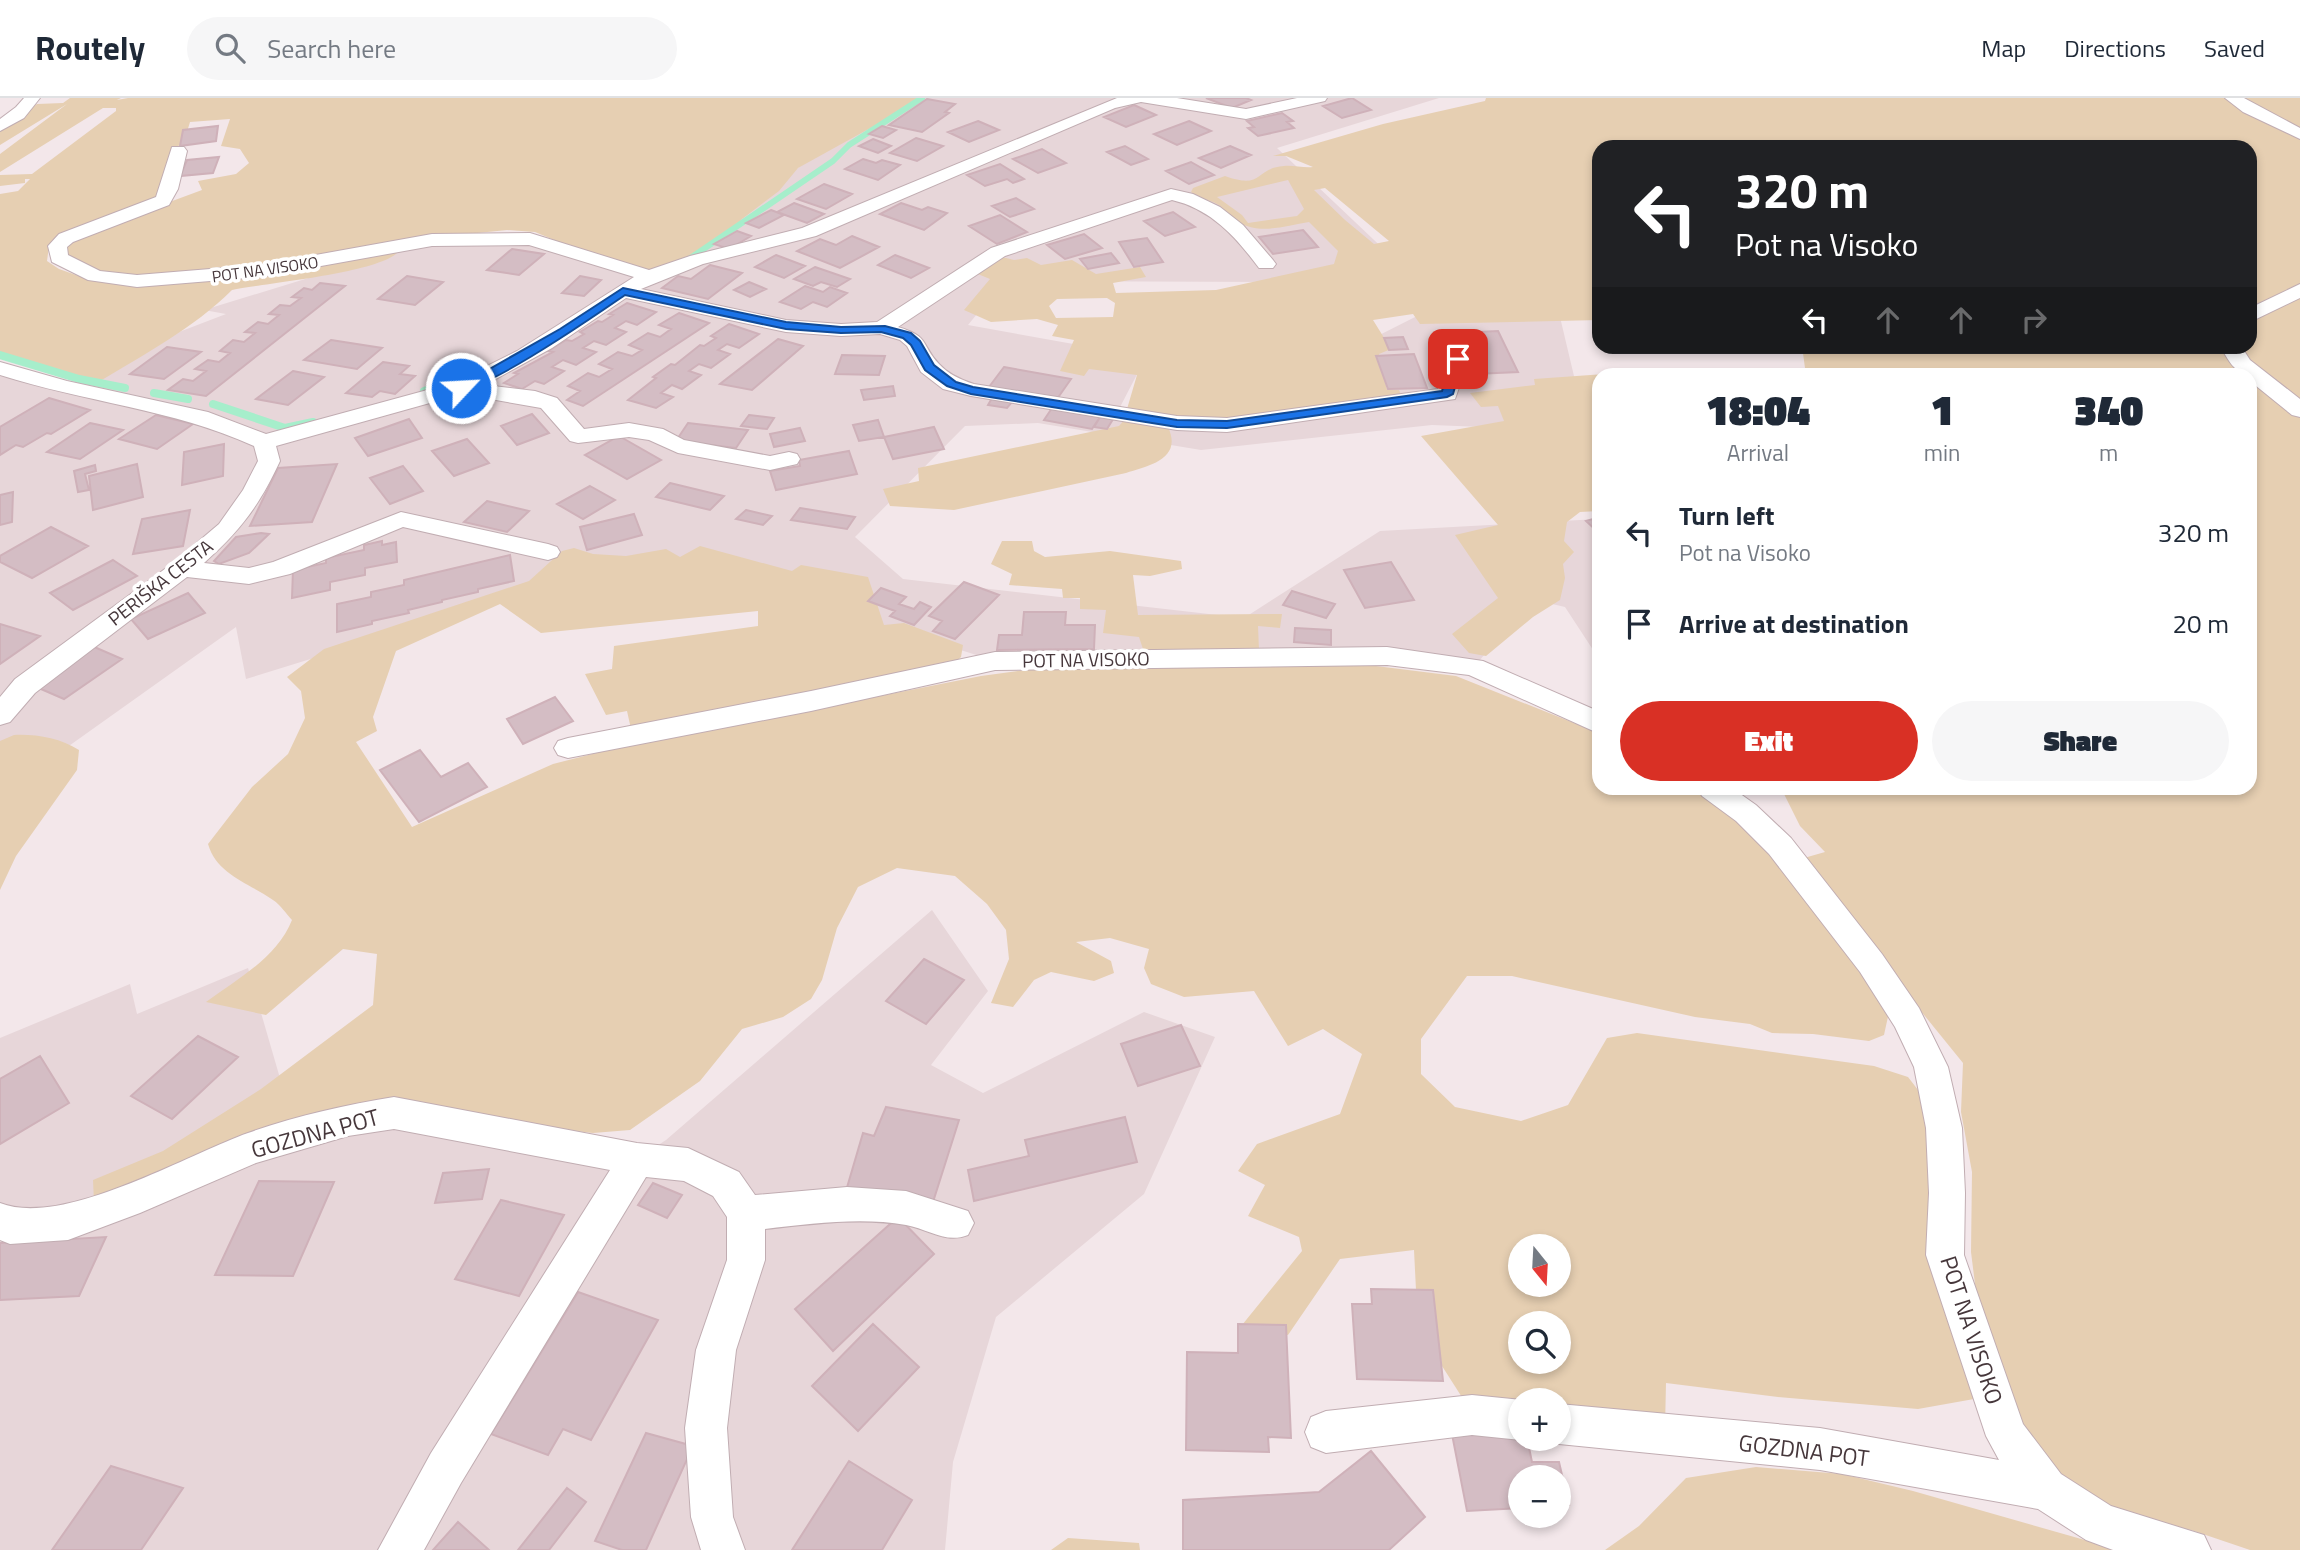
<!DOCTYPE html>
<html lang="en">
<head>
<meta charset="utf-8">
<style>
  :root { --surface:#fff; --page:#f6f6f7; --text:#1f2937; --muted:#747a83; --line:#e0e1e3; --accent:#d93025 }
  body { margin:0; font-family:"Titillium Web",sans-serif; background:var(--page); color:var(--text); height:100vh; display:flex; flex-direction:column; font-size:26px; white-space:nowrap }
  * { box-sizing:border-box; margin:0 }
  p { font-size:23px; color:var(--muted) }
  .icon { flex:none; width:38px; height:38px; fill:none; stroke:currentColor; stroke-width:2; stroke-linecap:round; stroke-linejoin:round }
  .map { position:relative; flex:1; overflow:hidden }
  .side { position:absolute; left:1592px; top:270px; width:665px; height:427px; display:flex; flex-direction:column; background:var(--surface); border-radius:21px; box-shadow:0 4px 10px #0003 }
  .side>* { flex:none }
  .hud { position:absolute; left:1592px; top:42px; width:665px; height:214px; border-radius:21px; box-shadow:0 4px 10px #0003; background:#202124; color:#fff; overflow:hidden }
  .needle { width:46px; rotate:162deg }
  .controls { position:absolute; left:1508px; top:1136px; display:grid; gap:14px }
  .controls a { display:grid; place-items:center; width:63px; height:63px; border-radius:50%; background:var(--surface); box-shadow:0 4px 10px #0003; font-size:35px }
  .pin { position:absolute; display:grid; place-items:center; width:60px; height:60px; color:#fff; margin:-30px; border-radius:14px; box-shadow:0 4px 10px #0006 }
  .me { position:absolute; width:77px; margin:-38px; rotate:65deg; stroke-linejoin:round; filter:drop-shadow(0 0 5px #0008) }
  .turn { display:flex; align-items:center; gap:24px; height:147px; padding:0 28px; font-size:32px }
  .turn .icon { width:91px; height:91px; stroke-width:2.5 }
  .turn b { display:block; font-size:49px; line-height:60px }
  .lanes { display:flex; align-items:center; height:66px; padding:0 28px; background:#0003; justify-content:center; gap:35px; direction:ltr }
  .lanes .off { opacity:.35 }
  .eta { display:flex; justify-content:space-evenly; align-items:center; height:119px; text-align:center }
  .eta b { font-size:42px; font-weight:800; line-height:49px }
  .button { display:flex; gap:14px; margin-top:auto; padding:14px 28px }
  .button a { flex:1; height:80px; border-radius:42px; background:var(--accent); color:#fff; font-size:28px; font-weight:800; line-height:80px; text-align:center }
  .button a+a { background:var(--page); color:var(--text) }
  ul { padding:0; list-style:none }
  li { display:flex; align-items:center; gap:21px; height:91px; padding:0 28px }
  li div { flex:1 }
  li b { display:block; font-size:26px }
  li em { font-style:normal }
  header { display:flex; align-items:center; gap:42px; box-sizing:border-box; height:98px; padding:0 35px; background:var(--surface); border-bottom:2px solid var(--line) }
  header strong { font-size:33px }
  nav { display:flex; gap:38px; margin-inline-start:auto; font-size:24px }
  .search { width:490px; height:63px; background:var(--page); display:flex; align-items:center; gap:18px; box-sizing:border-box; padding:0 24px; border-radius:38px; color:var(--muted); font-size:26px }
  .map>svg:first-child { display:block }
  .residential { fill:#e7d6d9 }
  .green { fill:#e6cfb2; fill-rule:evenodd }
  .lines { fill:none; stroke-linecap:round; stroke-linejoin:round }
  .stream-far1 { stroke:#a6eecb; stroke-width:6 }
  .stream { stroke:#a6eecb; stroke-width:8 }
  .building { fill:#d4bdc4; stroke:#cfb1b9; stroke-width:2 }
  .minor-casing { stroke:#c1adb2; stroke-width:2 }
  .minor { fill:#fff; fill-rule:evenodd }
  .route { fill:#1a73e8; stroke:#114b97; stroke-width:2 }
  .labels { text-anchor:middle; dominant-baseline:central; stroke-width:7; stroke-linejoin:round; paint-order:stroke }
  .far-street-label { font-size:16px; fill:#46373b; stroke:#fff }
  .street-label { font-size:19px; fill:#46373b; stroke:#fff }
  .near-street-label { font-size:23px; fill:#46373b; stroke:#fff }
</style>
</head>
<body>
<header>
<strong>Routely</strong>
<div class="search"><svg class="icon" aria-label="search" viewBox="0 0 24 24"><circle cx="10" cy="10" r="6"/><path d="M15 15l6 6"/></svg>Search here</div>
<nav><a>Map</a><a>Directions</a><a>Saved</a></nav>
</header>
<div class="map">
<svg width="2300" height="1452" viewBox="0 0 2300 1452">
  <rect width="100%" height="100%" fill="#f3e7ea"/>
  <!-- residential -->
  <path class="residential" d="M894,0H1439L1277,50L1393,160L1275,184L1004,183L968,227L1146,259L1119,311L1211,322L1425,214L1560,219L1587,333L1432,327L1201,352L1038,325L965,328L855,439L903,481L1244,520L1380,433L1599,421V561L1565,509L1531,501L1474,569L1387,558L995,563L693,466L501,502L246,581L236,529L0,697V270L79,291L140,249L226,216L204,212L432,142L530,141L649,178Z
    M932,812L988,893L931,967L983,995L1144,914L1215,939L1144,1096L996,1219L953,1364L945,1452H0V940L130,886L137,916L248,870L284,994L637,1061L666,1042Z"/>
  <!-- green -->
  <path class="green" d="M70,0H121L117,2L128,0H917L883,23L798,70L779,93L742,121L732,132L697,156L645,173L571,149L535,134L507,132L458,137L259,171L135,179L94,173L66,156L67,142L202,92L198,83L236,76L249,65L240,51L221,48L230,21L190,24L183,47L172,49L156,101L49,148L47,163L59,171L93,183L138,188L400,152C384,175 264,185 232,192C194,230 143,257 97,285L37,270L0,257V96L18,93L30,81H25V85L0,88V77L32,76L116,13V10H103L0,74V56L67,6L0,47V33L37,6L63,5Z
    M1486,0H2300V1452H2250L2191,1432L2134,1421L2052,1380L2027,1344L1979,1218L1971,1154L1972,1074L1961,1014L1963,965L1873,854L1804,760L1825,754L1800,728L1781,690H2250V276H1745L1744,273L1805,270L1802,248H2250V49H1600L1599,222L1420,226L1413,216L1373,222L1391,251L1379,256L1387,292H1399L1402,299L1214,323L1127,311L1137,277L1089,271L1084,278L1060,273L1074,242L1052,238L1058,227L1037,221L991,224L964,212L990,181L973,174L1002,159L1014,162L1027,160L1041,167L1072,162L1096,176L1140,169L1146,179L1113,185L1116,195L1216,192L1334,166L1338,153L1309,124C1285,128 1260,137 1238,124C1230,120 1225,110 1217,106C1208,101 1199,101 1191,94L1193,90L1225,78C1264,92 1254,70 1284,68C1293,67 1303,70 1313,69L1286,58H1273L1383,26L1485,3ZM1288,82L1304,111L1297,118L1248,125L1242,117L1217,99ZM1325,90L1389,143L1374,146L1345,122L1314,92ZM1107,200L1115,205L1113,219L1056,220L1049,208L1057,201Z
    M1619,275L1653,276H1600L1599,413L1580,414L1567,424L1564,443L1574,454L1563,466L1565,480L1560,502L1533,519L1486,558L1469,555L1452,536L1498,500L1455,437L1498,427L1421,338L1504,323L1498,308L1481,309L1470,295L1535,287L1534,281Z
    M1126,320L1168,329C1183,361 1149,368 1126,375L954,412L890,408L883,391L919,383L918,370L1119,328Z
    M1002,443H1032L1034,453L1045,459L1110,453L1181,463L1182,471L1150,478L1133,477L1138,517L1282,516L1280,530L1258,528L1259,552L1144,554L1139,539L1103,535L1106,512L1080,511V500H1063L1062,491L1009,487L1012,476L991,466Z
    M700,448L792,473L801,467L868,479L884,527L904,525L963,547L961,559L948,571L631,631L627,613L606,617L585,576L612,571L614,548L758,528V513L541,535L500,506L396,553L373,619L377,633L356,644L412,729L553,666L608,652L981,578L1039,570L1360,566L1456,578L1599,635L1600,690H1702L1778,757L1889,914L1884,937L1869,943L1813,936L1772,935L1750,926L1695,919L1512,878H1467L1421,941V976L1455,1009L1521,1023L1568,1007L1607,940L1637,935L1874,968L1908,979L1925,1001L1974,1301L1918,1311L1778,1299L1666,1285L1665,1330L1559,1316V1302L1465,1304L1442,1268L1431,1199L1416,1192L1414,1152L1340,1161L1288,1237L1238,1232L1302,1153L1299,1139L1248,1118L1265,1087L1238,1073L1257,1046L1340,1016L1362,956L1323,931L1288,948L1254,893L1184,899L1151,886L1144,870L1149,851L1110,840L1076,844L1111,863L1114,875L1094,883L1051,874L1034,882L1013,909L991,905L1009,861L1006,832L987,806L955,778L897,770L858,789L837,830L822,882L811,901L783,919L742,931L700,983L630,1032L593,1035L503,1025L412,1006L94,1104L93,1082L163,1053L261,991L373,907L377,856L343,851L266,917L206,904C237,881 277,860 292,822C286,816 281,807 273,802C249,785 217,777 208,746L252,689L288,656L305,620L301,593L287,579L324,551L529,483L562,453L574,450L593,456L626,458L666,451L680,459ZM1521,1148H1559V1186H1521ZM1521,1225H1559V1264H1521Z
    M14,637C36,636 60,640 79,652L77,672L16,758L0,792V643Z
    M1756,1369L1842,1376L1913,1393L2120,1452H1605L1639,1428L1686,1380Z
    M1068,1440L1139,1445L1140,1452H1051Z"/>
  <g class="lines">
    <!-- stream-far1 -->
    <path class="stream-far1" d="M689,161L833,63L849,47L922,0"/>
    <!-- stream -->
    <path class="stream" d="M0,257L79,281L125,290
      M424,293L478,274
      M154,295L188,301
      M213,306L285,330L313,324"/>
  </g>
  <!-- building -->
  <path class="building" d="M1206,0H1246L1251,2L1232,10Z
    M1352,0L1371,12L1342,20L1323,8Z
    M927,1L955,6L945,14L949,15L922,34L889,27Z
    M1134,7L1156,17L1126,29L1104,19Z
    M1282,15L1293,23L1287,24L1294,30L1258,38L1248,30L1254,29L1247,23Z
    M978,23L999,32L969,44L948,34Z
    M1189,23L1211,33L1177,47L1154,36Z
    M218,28L216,43L180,48L183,32Z
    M882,28L896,32L883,40L869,36Z
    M916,40L943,48L917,63L890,55Z
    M873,41L891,48L878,55L859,48Z
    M1125,48L1148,61L1131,67L1107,54Z
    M1230,48L1251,57L1221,70L1199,60Z
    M1042,51L1066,65L1038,75L1013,61Z
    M219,59L213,75L180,78L187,62Z
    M863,61L876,65L882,62L900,67L878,82L845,71Z
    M1191,64L1214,77L1189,86L1166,73Z
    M1000,66L1024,81L1013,85L1007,81L985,88L967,77Z
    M824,86L852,96L826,111L797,101Z
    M1016,100L1034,111L1010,119L992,108Z
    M794,105L824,116L807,125L777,114Z
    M901,105L922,112L928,109L947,115L924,132L880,116Z
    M771,112L784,117L759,130L746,125Z
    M1173,114L1195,129L1165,138L1144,123Z
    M1000,117L1027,134L997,146L969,128Z
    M1303,132L1318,149L1273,156L1259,139Z
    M737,133L751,138L729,151L714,146Z
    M1084,136L1102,150L1065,161L1047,147Z
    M852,138L879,149L840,170L797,153L820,141L836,147Z
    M1147,140L1163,164L1134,169L1119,144Z
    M512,151L544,156L519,177L487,172Z
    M1111,155L1119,165L1088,171L1080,161Z
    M776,157L805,168L784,180L755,169Z
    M895,157L929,170L911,180L878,167Z
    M710,167L742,175L708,201L662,190L678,178L691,181Z
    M815,169L850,181L837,189L821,184L813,188L794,181Z
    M407,178L443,184L415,207L378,201Z
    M580,178L601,182L584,198L562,195Z
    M749,184L766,191L750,199L734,192Z
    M320,185L345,188L206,298L168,292L183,281L193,283L206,273L195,271L208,262L219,264L230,255L220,253L233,242L244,244L255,235L245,234L258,224L268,226L279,217L269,216L280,207L290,208L301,200L292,199L304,190L312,192Z
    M805,188L823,194L830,189L847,195L827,209L813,204L801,211L780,204Z
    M627,205L656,214L637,227L626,223L615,230L626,234L606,247L594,243L583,250L596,254L576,267L563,262L552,269L564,273L544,286L535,283L522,291L504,285L518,276L514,275L553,254L548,253L566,242L572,243L584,236L580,234L598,223L602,224L613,217L609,216Z
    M679,215L709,225L583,308L567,302L580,293L568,288L588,275L599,279L612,271L599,266L618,254L632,258L642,252L629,247L648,235L660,239L671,231L659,227Z
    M729,226L759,236L739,250L727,246L718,252L730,256L711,270L699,266L689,273L701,277L682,291L672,287L661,295L673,299L656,310L628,302L656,280L653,279L671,266L675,267L700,247L704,248L716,240L711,238Z
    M1498,233L1518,274L1475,276L1456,235Z
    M1403,239L1408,251L1389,252L1384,240Z
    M778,241L803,248L752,292L720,286Z
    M331,242L382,250L357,271L304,262Z
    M167,249L201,254L164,281L130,276Z
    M1414,256L1427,290L1388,291L1376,258Z
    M842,257L885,258L879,277L835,276Z
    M383,264L409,268L400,276L415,278L395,296L380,293L372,299L346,295Z
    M1004,269L1071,281L1057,301L989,289Z
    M293,273L324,279L288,307L256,301Z
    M893,288L895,298L864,302L861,292Z
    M49,300L90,312L51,336L47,335L23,349L16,347L0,357V329Z
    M992,300L1012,304L1007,310L988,307Z
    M1054,307L1102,316L1092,331L1044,322Z
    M532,316L549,335L517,347L501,328Z
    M1102,316L1115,318L1107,331L1094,329Z
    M156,317L193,326L157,351L119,341Z
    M749,317L774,320L767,331L741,328Z
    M409,321L422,340L368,358L355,340Z
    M878,322L884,339L859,343L853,327Z
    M90,325L123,332L80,361L47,354Z
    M688,325L748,332L736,350L676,343Z
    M934,329L944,351L893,361L884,339Z
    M800,330L805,343L774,349L770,336Z
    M619,338L661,362L627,381L585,357Z
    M467,341L489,365L454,378L432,353Z
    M224,346L223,378L182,387L184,354Z
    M849,353L857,376L776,392L770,373L800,368L799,362Z
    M137,366L143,399L93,412L89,378Z
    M337,366L312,424L250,428L278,370Z
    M95,367L96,373L85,376L89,392L78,394L74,373Z
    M403,368L423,393L390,406L370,380Z
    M670,385L724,398L710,412L656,399Z
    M590,388L615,402L583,421L557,406Z
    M13,394L12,424L0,427V397Z
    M487,403L529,413L507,434L464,424Z
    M800,410L855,419L847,431L791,422Z
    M190,412L183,448L133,456L142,421Z
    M746,412L772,418L763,427L736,421Z
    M634,416L642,437L587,452L580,429Z
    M1600,419V436L1586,423Z
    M51,429L88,448L32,480L0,464V458Z
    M261,435L269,436L249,455L219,466L214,463L236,439Z
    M382,443V447L396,444L397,464L365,470V477L330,484V492L292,500L293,472L326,465V460L364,452V447Z
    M510,457L514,483L478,491V494L442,502V504L408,512L409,515L372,523V526L337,534V506L371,499V494L404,487V482Z
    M113,462L137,478L73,512L50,495Z
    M1391,464L1414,502L1365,510L1344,472Z
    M964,484L999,497L955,541L933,533L942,523L929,518Z
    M881,490L906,499L899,506L914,511L920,504L931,509L914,527L890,518L895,513L868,503Z
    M1292,493L1335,506L1326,520L1283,507Z
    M188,495L205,515L148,541L131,521Z
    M1024,514H1066L1065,527H1095L1094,551L997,552L999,537H1022Z
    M0,526L40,538L0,566Z
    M1295,530L1331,532V547L1294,544Z
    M92,548L122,561L64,601L34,588Z
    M555,599L573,623L523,646L507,621Z
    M420,652L441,679L468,665L487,689L419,724L380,672Z
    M924,861L964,882L926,926L886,903Z
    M1181,927L1200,968L1138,988L1121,946Z
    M198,938L238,959L172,1021L131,998Z
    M40,958L69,1005L0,1046V981Z
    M886,1009L959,1022L932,1107L846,1093L863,1035L874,1038Z
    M1125,1019L1137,1064L974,1103L968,1072L1029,1058L1025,1042Z
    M489,1071L482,1101L435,1105L443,1075Z
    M259,1083L334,1084L293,1178L215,1177Z
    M653,1085L682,1097L667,1120L638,1107Z
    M501,1102L564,1117L519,1198L455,1181Z
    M898,1119L934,1156L833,1253L795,1211Z
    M106,1139L79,1198L0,1202V1145Z
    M1371,1191L1433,1192L1443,1283L1357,1281L1352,1206H1372Z
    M578,1194L658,1222L591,1342L563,1331L548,1357L491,1336Z
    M873,1226L919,1269L858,1333L812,1288Z
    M1238,1226L1286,1227L1291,1340L1268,1339L1269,1354L1186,1352L1187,1254L1238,1255Z
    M1450,1326L1527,1340L1532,1364H1559L1569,1407H1559V1379H1521V1410L1467,1413Z
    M646,1335L693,1348L646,1452H622L595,1443Z
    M1371,1353L1425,1419L1389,1452H1183V1402L1319,1394Z
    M849,1363L912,1402L882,1452H792Z
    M111,1368L183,1390L141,1452H52Z
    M567,1390L586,1404L549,1452H518Z
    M458,1424L489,1452H433Z"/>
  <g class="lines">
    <!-- minor casing -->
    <g class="minor-casing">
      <path id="minor" d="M24,0H40L24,20L0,33V21L16,9Z
        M1117,0H1177L1246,11L1297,0H1327L1325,3L1246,21L1141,4L1115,10L816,138L703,166L641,191L786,222L841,226L877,224L991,150L1171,91L1193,96L1220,109L1243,127L1273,162L1276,166L1273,170H1259C1236,139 1211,111 1172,102L1005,158L898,229C931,239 920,246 939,266C948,276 961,282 974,286L1177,318L1227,320L1438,291L1447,261L1439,240L1442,236H1456L1469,261L1455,301L1227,334L1177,332L971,298L943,291L921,274L907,248L900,242L880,236L841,238L786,234L626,200L552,250L485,287L535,293L557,300L584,331L629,325L663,331L684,342L770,358L789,354L797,356L800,361L797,366L770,372L678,355L649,342L629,339L578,345L570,343L541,310L462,296L276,348L280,363C259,408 241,432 204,465L249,470L273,464L401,414L548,446L557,449L560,454L557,459L548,462L403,429L290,476L249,486L187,479L35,595L10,624L0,627V599L15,581L173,465L219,426L243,392L258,363L254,348C173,311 84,304 0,277V264L67,283L208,314L266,336L453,285L517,253L634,179L529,147L432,148L260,179L137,189L88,182L52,164L48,148L59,136L156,99L172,49H184L187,53L178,91L169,107L73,144L67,149L68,157L100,173L137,177L260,167L432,136L530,135L649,172L690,158L802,130Z
        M2225,0H2244L2300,30V41L2243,14Z
        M2300,186V200L2250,224V210Z
        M2220,248H2241L2250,262L2300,301V319L2292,317L2250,283V276C2234,276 2228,261 2220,248Z
        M1387,549L1483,563L1600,614V636L1469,577L1387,567L995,572L811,613L568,660L558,657L554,650L558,643L568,640L811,593L995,554Z
        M1697,690H1732L1756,707L1791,740L1882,856L1919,910L1948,969L1962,1030L1965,1095L1964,1157L2023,1326L2061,1376L2111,1408L2204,1437L2211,1452H2113L2086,1442L2038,1411L1820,1372L1559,1346L1545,1340H1559V1306L1820,1330L1999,1362L1986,1338L1926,1157L1929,1095L1926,1030L1914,969L1895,929L1860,874L1769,756L1736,723L1702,698Z
        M394,999L637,1045L688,1050L739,1074L755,1097L847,1089L906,1093L968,1113L974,1125L968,1137C946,1146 928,1131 906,1127C860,1119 811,1126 765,1131V1162L736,1252L727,1330L733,1419L745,1452H701L691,1419L685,1330L696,1252L727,1162V1119L713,1098L684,1083L646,1079L461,1385L424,1452H378L431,1355L610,1072L394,1031L348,1038L256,1065L140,1115L68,1142L10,1146L0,1142V1105C63,1130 186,1057 248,1035C295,1018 345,1007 394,999Z
        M1472,1297L1522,1302L1521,1340H1526L1521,1342L1472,1337L1326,1355L1311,1349L1305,1334L1311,1319L1326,1313Z"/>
    </g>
    <!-- minor -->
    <use href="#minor" class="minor"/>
  </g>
  <!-- route -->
  <path class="route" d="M623,190L786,224L841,229L885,228L911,235L920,243L934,267L956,284L973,289L1177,322L1227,323L1442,293L1452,261L1458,258L1463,261L1453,296L1447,299L1227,330L1177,329L971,296L947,288L925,272L911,247L903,240L881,234L841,235L786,231L625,197C603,212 473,303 456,290L560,231Z"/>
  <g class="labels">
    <!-- far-street labels -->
    <g class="far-street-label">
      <text transform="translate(265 171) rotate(-8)">POT NA VISOKO</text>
    </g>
    <!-- street labels -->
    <g class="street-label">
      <text transform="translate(160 484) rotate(-38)">PERIŠKA CESTA</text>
      <text transform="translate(1086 561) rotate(-1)">POT NA VISOKO</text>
    </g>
    <!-- near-street labels -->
    <g class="near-street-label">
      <text transform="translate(315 1035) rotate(-15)">GOZDNA POT</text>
      <text transform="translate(1972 1232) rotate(72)">POT NA VISOKO</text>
      <text transform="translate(1804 1352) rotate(7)">GOZDNA POT</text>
    </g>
  </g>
</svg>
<div class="controls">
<a><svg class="needle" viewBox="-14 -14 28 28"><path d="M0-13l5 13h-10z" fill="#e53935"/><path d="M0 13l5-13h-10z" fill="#747a83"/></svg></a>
<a><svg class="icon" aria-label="search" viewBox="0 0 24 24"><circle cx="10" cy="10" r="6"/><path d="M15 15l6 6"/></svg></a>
<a>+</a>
<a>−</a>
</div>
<div class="pin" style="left:1458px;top:261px;background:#d93025"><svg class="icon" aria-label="arrive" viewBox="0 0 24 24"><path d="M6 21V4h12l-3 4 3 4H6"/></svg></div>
<svg class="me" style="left:461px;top:290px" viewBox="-20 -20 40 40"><circle r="17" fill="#1a73e8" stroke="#fff" stroke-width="3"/><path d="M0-11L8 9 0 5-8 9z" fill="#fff"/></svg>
<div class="hud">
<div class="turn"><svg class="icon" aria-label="left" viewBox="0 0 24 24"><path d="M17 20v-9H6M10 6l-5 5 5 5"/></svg><div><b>320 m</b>Pot na Visoko</div></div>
<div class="lanes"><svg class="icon" aria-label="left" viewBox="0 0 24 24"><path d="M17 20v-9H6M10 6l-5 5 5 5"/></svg><svg class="icon off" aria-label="ahead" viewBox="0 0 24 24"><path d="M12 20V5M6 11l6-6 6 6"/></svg><svg class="icon off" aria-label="ahead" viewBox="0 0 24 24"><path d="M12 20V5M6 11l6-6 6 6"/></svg><svg class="icon off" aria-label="right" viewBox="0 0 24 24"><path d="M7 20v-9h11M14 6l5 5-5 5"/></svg></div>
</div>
<section class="side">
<div class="eta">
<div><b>18:04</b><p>Arrival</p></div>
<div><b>1</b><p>min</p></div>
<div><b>340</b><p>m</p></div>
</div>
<ul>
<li><svg class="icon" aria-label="left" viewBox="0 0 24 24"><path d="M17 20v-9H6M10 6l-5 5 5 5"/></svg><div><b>Turn left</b><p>Pot na Visoko</p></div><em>320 m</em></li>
<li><svg class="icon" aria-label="arrive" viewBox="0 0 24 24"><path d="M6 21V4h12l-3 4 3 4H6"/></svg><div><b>Arrive at destination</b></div><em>20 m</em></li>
</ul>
<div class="button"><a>Exit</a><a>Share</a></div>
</section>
</div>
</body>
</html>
